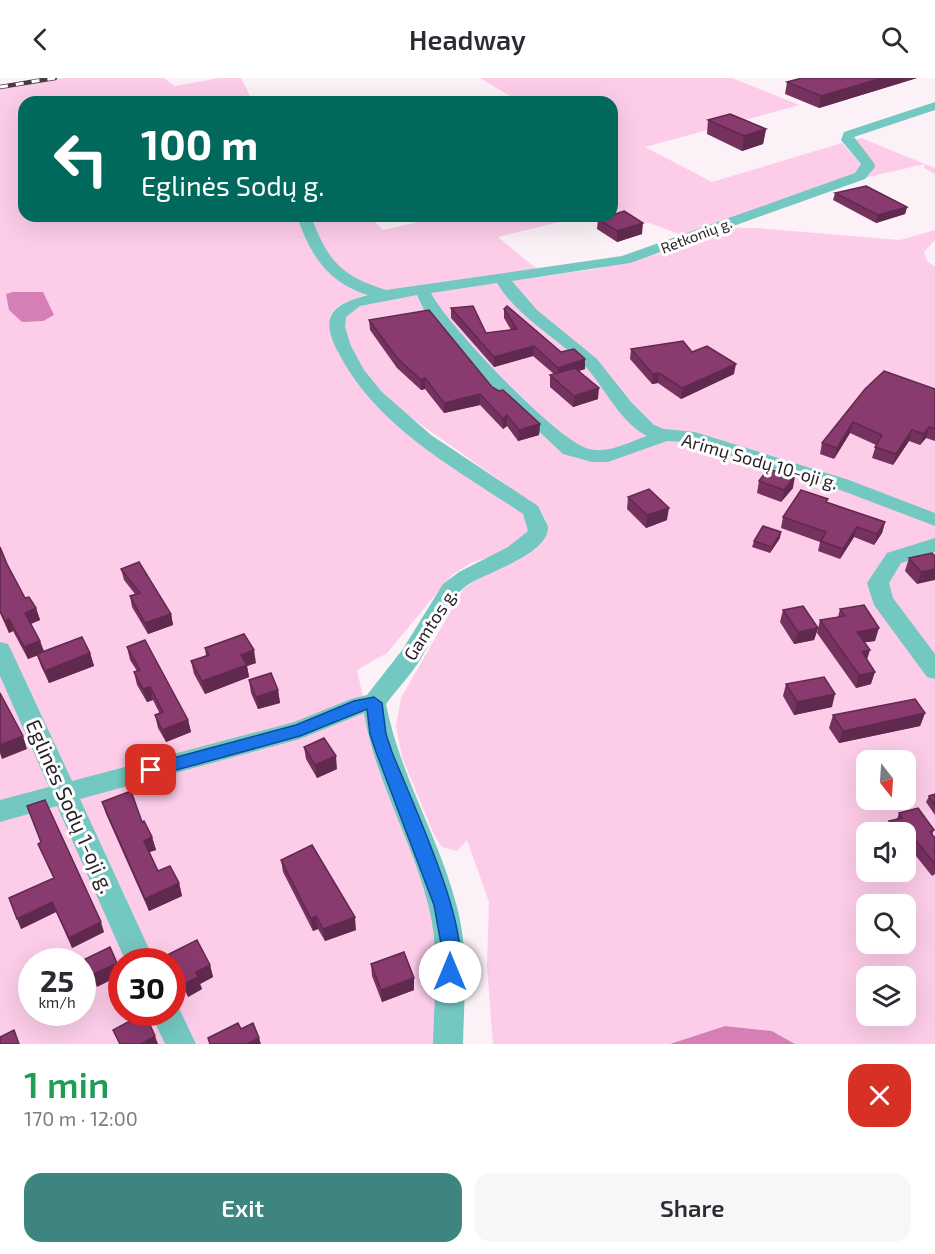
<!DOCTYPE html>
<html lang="en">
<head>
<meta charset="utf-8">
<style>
  :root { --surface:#fff; --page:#f7f7f7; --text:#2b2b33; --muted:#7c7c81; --accent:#3e857f }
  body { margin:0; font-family:"Exo 2",sans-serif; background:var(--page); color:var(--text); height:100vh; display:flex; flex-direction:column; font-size:22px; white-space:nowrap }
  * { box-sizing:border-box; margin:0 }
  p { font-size:20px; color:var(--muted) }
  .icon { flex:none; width:33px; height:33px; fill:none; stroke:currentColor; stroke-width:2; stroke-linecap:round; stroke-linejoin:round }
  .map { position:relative; height:966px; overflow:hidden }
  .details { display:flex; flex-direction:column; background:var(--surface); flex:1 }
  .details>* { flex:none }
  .hud { position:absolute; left:18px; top:18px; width:600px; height:126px; border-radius:18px; box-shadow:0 6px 24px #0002; background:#00695c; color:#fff; overflow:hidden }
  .needle { width:39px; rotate:163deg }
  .controls { position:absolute; left:856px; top:672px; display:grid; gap:12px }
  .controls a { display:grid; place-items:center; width:60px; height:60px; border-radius:12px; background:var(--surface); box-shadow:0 6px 24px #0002; font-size:30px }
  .speed { position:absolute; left:18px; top:870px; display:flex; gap:12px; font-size:30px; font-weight:700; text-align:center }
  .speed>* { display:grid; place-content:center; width:78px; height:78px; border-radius:50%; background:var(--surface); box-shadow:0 6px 24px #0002; line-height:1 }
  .speed small { font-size:15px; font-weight:400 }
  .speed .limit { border:9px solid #d22; background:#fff; color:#111 }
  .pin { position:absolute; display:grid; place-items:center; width:51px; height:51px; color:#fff; margin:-26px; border-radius:12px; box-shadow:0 3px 9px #0006 }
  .me { position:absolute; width:66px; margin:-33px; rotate:0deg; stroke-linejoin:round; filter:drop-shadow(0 0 4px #0008) }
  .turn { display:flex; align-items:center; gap:21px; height:126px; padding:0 24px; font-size:27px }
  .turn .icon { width:78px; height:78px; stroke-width:2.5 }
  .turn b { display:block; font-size:42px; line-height:51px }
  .round { display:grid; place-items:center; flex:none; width:63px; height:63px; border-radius:18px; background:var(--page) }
  .head { display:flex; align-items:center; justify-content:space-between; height:102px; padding:0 24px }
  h1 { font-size:36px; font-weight:600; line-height:45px; color:#1e9e55 }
  .action { display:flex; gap:12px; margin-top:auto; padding:12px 24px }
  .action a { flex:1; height:69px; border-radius:18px; background:var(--accent); color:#fff; font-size:24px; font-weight:600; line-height:69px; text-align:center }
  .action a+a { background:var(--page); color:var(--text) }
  header { display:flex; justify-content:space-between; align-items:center; height:78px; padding:0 24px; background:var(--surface); font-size:27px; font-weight:600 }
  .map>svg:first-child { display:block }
  .green { fill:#fccce9; fill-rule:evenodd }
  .water { fill:#d57fb6 }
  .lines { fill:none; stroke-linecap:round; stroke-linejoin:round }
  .minor { fill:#73c8c1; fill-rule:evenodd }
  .rail-casing { stroke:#463b42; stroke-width:4.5 }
  .rail { stroke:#fff; stroke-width:3; stroke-dasharray:8; stroke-linecap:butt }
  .wall { fill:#76325f }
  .shaded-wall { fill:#60294e }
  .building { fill:#893a6f; stroke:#60294e; stroke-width:1.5 }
  .route { fill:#1a73e8; stroke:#114b97; stroke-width:1.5 }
  .labels { text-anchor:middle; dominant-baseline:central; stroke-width:6; stroke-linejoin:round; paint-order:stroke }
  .far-street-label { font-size:15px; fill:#2a1f26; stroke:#fff }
  .street-label { font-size:18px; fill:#2a1f26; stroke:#fff }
  .near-street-label { font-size:21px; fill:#2a1f26; stroke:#fff }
</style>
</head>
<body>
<header><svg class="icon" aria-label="back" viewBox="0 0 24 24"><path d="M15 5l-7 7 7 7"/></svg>Headway<svg class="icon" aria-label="search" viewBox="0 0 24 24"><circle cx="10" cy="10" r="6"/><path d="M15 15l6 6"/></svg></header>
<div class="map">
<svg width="935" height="966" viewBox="0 0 935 966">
  <rect width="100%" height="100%" fill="#fdf1f8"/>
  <!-- green -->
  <path class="green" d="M64,0H164L175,8L220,0H241L253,24H24V138H368L383,152L446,138H584L498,159L538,192L362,218C352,222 340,224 333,233C317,253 362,312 376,327L525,437L530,454L511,472L471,485L452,497L387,575L357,592L379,693L432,811L440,966H0V10ZM32,884H82V934H32ZM122,884H172V934H122Z
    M480,0H732L800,27L645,69L712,104L842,65L862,87L861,93L685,158L649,145L606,138H612V24H520Z
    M861,60L935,90V96L924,90L925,86L864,100L873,91V85L855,62Z
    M725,150H757L900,162L935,152V162L924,174L927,183L935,189V966H795L772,953L725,948L670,966H493L487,889L489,824L467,762L457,773L442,769L435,759L402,679L396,648L401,620L464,510C471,506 477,501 484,497C512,484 575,466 534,426L393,327L363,292L342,252L343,242L360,227L379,221L596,191L658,176ZM867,682H906V722H867ZM867,754H906V794H867ZM867,826H906V866H867ZM867,898H906V938H867Z"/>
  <!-- water -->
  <path class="water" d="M13,214H43L54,237L43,243L22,244L9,232L6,216Z
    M725,948L772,953L795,966H670Z"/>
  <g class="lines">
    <!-- minor -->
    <path class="minor" d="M935,24V32L854,59L874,85L875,89L865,101L630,185L512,203L537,232L597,281L631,324L654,347L664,351L695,354L849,402L935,435V448L835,410L687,364L667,363L608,384H592L563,376L463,282L424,232L417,217L360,228L346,239L345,249L351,268L364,292L382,314L431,357L538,428L548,448C550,477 486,494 466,508C443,526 435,558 420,582C410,598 397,611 386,626C400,698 439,759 457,829C469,874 464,920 463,966H433C434,921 440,874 429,830C413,763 375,703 364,635L300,661L80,721L155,884H126L57,728L0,744V722L49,709L0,598V564L8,566L11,572L72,703L294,644L351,621L367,617L403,571L443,506L459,494L508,469L528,453L523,436C455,390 377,350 338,274C319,238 332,226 368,217C327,204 310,177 297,138H311C327,182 341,198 386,212L622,178L855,95L861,86L841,62L844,54ZM497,205C519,241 557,259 585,288C606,311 619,343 647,358C629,364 608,376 589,371C558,364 447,247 431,215Z
      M935,460V474L901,485L889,505L893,520L935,576V601L927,599L874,527L867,505L887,475Z
      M172,923L176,924L196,966H165L150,934H172Z"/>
    <!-- rail casing -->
    <g class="rail-casing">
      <path id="rail" d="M0,9L55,0"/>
    </g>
    <!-- rail -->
    <use href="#rail" class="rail"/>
  </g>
  <!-- wall -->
  <path class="wall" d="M917,0L819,30L785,16L787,4Z
    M708,42L766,51L763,66L742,73L707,56Z
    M835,115L907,129L905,136L876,145L833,122Z
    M598,141L642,156L617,164L597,151Z
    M451,230L486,255L511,252L504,240V231L561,274L585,281V291L579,293L598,321L573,329L550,309V297L554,296L533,278L494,289L451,240Z
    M369,242L492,309L540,346L539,357L518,363L507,348L503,351L480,327L444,335L425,311L421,312L397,290L370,252Z
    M631,271L692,274L734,296L681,321L658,305L652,306L630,281Z
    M865,311H935V363L926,360L920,367L909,363L893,387L872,380L876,367L850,355L834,381L820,376L822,365Z
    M759,403L793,410L781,424L757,415Z
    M628,419L667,442L646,450L627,431Z
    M827,424L885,444L882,455L874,467L854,459L840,481L818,473L820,464L781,450L783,439Z
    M780,460L770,475L752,469L754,463Z
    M0,469L7,486L25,520L36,530L40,542L31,546L40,563L44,573L90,575L94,588L49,605L41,588L37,577L28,581L13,553L9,555L0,535Z
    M935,478L917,506L905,493L909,480Z
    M121,491L171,536L173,547L148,556L132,529L130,518L135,516L124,502Z
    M840,531L875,563L864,564L871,606L856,610L817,555L820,542L838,539Z
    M783,532L818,550L814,562L794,566L780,544Z
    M127,569L188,642L191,654L166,664L158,650L155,637L160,636L153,622L147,624L137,607L134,594L137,593L130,582Z
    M205,570L256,585L247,588L249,599L205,616L194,596L191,583L206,578Z
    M249,602L278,612L280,625L258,631L251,615Z
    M786,606L832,629L794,637L783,618Z
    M925,635L920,648L839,665L829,650L833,637Z
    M304,669L337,691L317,700L306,681Z
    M935,716V737L926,724L929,718Z
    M102,724L142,744L152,759L156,772L149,774L158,793L179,805L182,818L149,833L106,736Z
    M899,735L934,752L932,757L935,760V796L932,798L908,768L906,769V754H887L886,753L889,743L897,741Z
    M38,766L104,854L72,870L56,834L21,851L54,800Z
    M281,782L356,852L325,863L318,851L313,853L283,794Z
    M169,876L210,887L213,899L200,906L202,911L188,919L173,888L172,884Z
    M371,886L414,900V912L382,924L372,898Z"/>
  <!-- shaded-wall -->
  <path class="shaded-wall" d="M882,0H917L819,30L821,18Z
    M766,51L763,66L742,73L744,58Z
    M907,129L905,136L876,145L878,137Z
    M643,145L642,156L617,164V153Z
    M534,268L533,278L494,289V279Z
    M585,281V291L558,299V290Z
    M736,286L734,296L681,321L682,310Z
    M659,295L658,305L652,306L653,296Z
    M425,300V311L421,312V302Z
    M599,310L598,321L573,329L574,318Z
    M480,316V327L444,335V325Z
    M507,337V348L503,351V341Z
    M853,344L850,355L834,381L837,370Z
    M540,346L539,357L518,363L519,352Z
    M929,349L926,360L920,367L924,356Z
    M912,352L909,363L893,387L896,376Z
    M795,398L793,410L781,424L784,412Z
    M669,430L667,442L646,450L647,437Z
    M885,444L882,455L874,467L877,456Z
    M857,449L854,459L840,481L843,471Z
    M781,454L780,460L770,475L772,469Z
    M935,491V502L917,506L921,494Z
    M36,530L40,542L29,546L25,535Z
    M171,536L173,547L148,556L145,545Z
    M9,541L13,553L9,555L5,543Z
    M818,550L814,562L794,566L798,554Z
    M879,550L875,563L853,566L857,554Z
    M40,563L44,575L28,581L24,569Z
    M254,572L256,585L247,588L249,599L205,616L202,603L241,577Z
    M870,572L866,585L862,574Z
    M90,575L94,588L49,605L45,593Z
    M875,594L871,606L856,610L859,597Z
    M150,609L153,622L147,624L143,611Z
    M278,612L280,625L258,631L256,619Z
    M835,616L832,629L794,637L797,624Z
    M925,635L920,648L839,665L843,653Z
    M188,642L191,654L166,664L162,652Z
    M23,658L27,671L2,681L0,675V667Z
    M336,678L337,691L317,700L315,687Z
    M912,758L908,768L906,769V760Z
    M152,759L156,772L147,775L144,763Z
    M179,805L182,818L149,833L145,821Z
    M52,824L56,834L21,851L17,841Z
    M316,838L318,851L313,853L311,841Z
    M355,839L356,852L325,863L323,851Z
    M101,844L104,854L72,870L69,860Z
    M117,885L121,897L97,909L92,897Z
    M210,887L213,899L200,906L202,911L188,919L184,906L196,894Z
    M414,900V912L382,924L381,912Z
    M155,958L158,966H141Z
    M259,960L261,966H247Z"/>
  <!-- building -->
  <path class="building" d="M802,0H882L821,18L787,4Z
    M730,36L766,51L744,58L708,42Z
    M866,108L907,129L878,137L835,115Z
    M624,133L643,145L617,153L598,141L608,138H612V137Z
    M473,228L486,255L517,251L504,231L507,228L561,274L574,271L585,281L558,290L534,268L494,279L451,230Z
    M429,232L492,309L499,313L503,312L540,346L519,352L507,337L503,341L480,316L444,325L425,300L421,302L397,280L369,242Z
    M683,263L692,274L707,268L736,286L682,310L659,295L653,296L631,271Z
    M575,290L599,310L574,318L550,297Z
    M884,293L935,311V351L929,349L924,356L912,352L896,376L875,369L882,357L853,344L837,370L822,365L865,311Z
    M768,391L795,398L784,412L759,403Z
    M649,411L669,430L647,437L628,419Z
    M801,412L828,421L826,424L885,444L877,456L857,449L843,471L821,463L826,454L783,439Z
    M763,448L781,454L772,469L754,463Z
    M0,469L7,486L25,520L29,519L36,530L25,535L40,563L24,569L9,541L5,543L0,533Z
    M932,475L935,478V491L921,494L909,480Z
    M139,484L171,536L145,545L130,518L140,515L121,491Z
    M864,527L879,550L857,554L870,572L862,574L875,594L859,597L820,542L845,538L840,531Z
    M803,528L818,550L798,554L783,532Z
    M244,556L254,572L241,577L247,587L202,603L191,583L209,577L205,570Z
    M82,559L90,575L45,593L37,576Z
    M145,562L188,642L162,652L155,637L163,634L150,609L143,611L134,594L140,592L127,569Z
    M271,595L278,612L256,619L249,602Z
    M824,599L835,616L797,624L786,606Z
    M0,615L23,658L0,667Z
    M915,621L925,635L843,653L833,637Z
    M324,660L336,678L315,687L304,669Z
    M131,713L142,744L144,743L152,759L144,763L158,793L170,788L179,805L145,821L102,724Z
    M935,716V727L929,718Z
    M45,722L101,844L69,860L52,824L17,841L9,820L54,800L38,766L41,764L27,728Z
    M918,730L934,752L930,754L935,760V786L912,758L906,760V754H897L889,743L902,740L899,735Z
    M312,767L355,839L323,851L316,838L311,841L281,782Z
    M197,862L210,887L196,894L198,899L184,906L169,876Z
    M110,869L117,885L92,897L85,881Z
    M404,874L414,900L381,912L371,886Z
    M122,903V924L114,907Z
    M126,934H144L155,958L141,966H120L113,952L130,943Z
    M238,945L241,951L253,945L259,960L247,966H210L208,960Z
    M14,952L19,966H0V959Z"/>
  <!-- route -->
  <path class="route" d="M374,619L382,625L386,656L392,674C410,720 476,858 457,900L450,902L444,900L441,894L442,871L434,827L376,674L370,656L367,631L300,658L151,699L143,692L151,686L296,647L354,623Z"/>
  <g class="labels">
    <!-- far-street labels -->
    <g class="far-street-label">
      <text transform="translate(696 157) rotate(-21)">Retkonių g.</text>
    </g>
    <!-- street labels -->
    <g class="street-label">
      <text transform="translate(760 383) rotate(16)">Arimų Sodų 10-oji g.</text>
      <text transform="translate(430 546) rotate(-57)">Gamtos g.</text>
    </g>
    <!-- near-street labels -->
    <g class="near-street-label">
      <text transform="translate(71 728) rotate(66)">Eglinės Sodų 1-oji g.</text>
    </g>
  </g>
</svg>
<div class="controls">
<a><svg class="needle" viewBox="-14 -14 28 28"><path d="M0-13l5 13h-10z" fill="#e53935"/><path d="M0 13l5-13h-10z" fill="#7c7c81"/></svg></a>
<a><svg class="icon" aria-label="sound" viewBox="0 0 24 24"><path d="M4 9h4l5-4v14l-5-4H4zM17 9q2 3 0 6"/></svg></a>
<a><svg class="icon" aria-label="search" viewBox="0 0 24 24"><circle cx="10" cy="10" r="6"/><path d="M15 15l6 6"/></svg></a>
<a><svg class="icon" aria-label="layers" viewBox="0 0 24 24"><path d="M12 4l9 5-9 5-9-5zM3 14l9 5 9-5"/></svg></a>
</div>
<div class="speed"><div>25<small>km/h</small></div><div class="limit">30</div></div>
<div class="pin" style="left:151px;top:692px;background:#d93025"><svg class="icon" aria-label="arrive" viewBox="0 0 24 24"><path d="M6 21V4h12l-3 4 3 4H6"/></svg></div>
<svg class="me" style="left:450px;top:894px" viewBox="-20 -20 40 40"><circle r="19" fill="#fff"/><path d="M0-13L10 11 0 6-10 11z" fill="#1a73e8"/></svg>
<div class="hud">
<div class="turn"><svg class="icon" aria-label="left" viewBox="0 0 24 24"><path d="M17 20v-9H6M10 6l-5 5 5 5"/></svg><div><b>100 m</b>Eglinės Sodų g.</div></div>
</div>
</div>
<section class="details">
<div class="head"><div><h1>1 min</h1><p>170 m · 12:00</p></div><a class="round" style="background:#d93025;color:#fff"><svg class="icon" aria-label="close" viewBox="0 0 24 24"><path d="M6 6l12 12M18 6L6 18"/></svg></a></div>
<div class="action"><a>Exit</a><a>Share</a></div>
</section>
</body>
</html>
